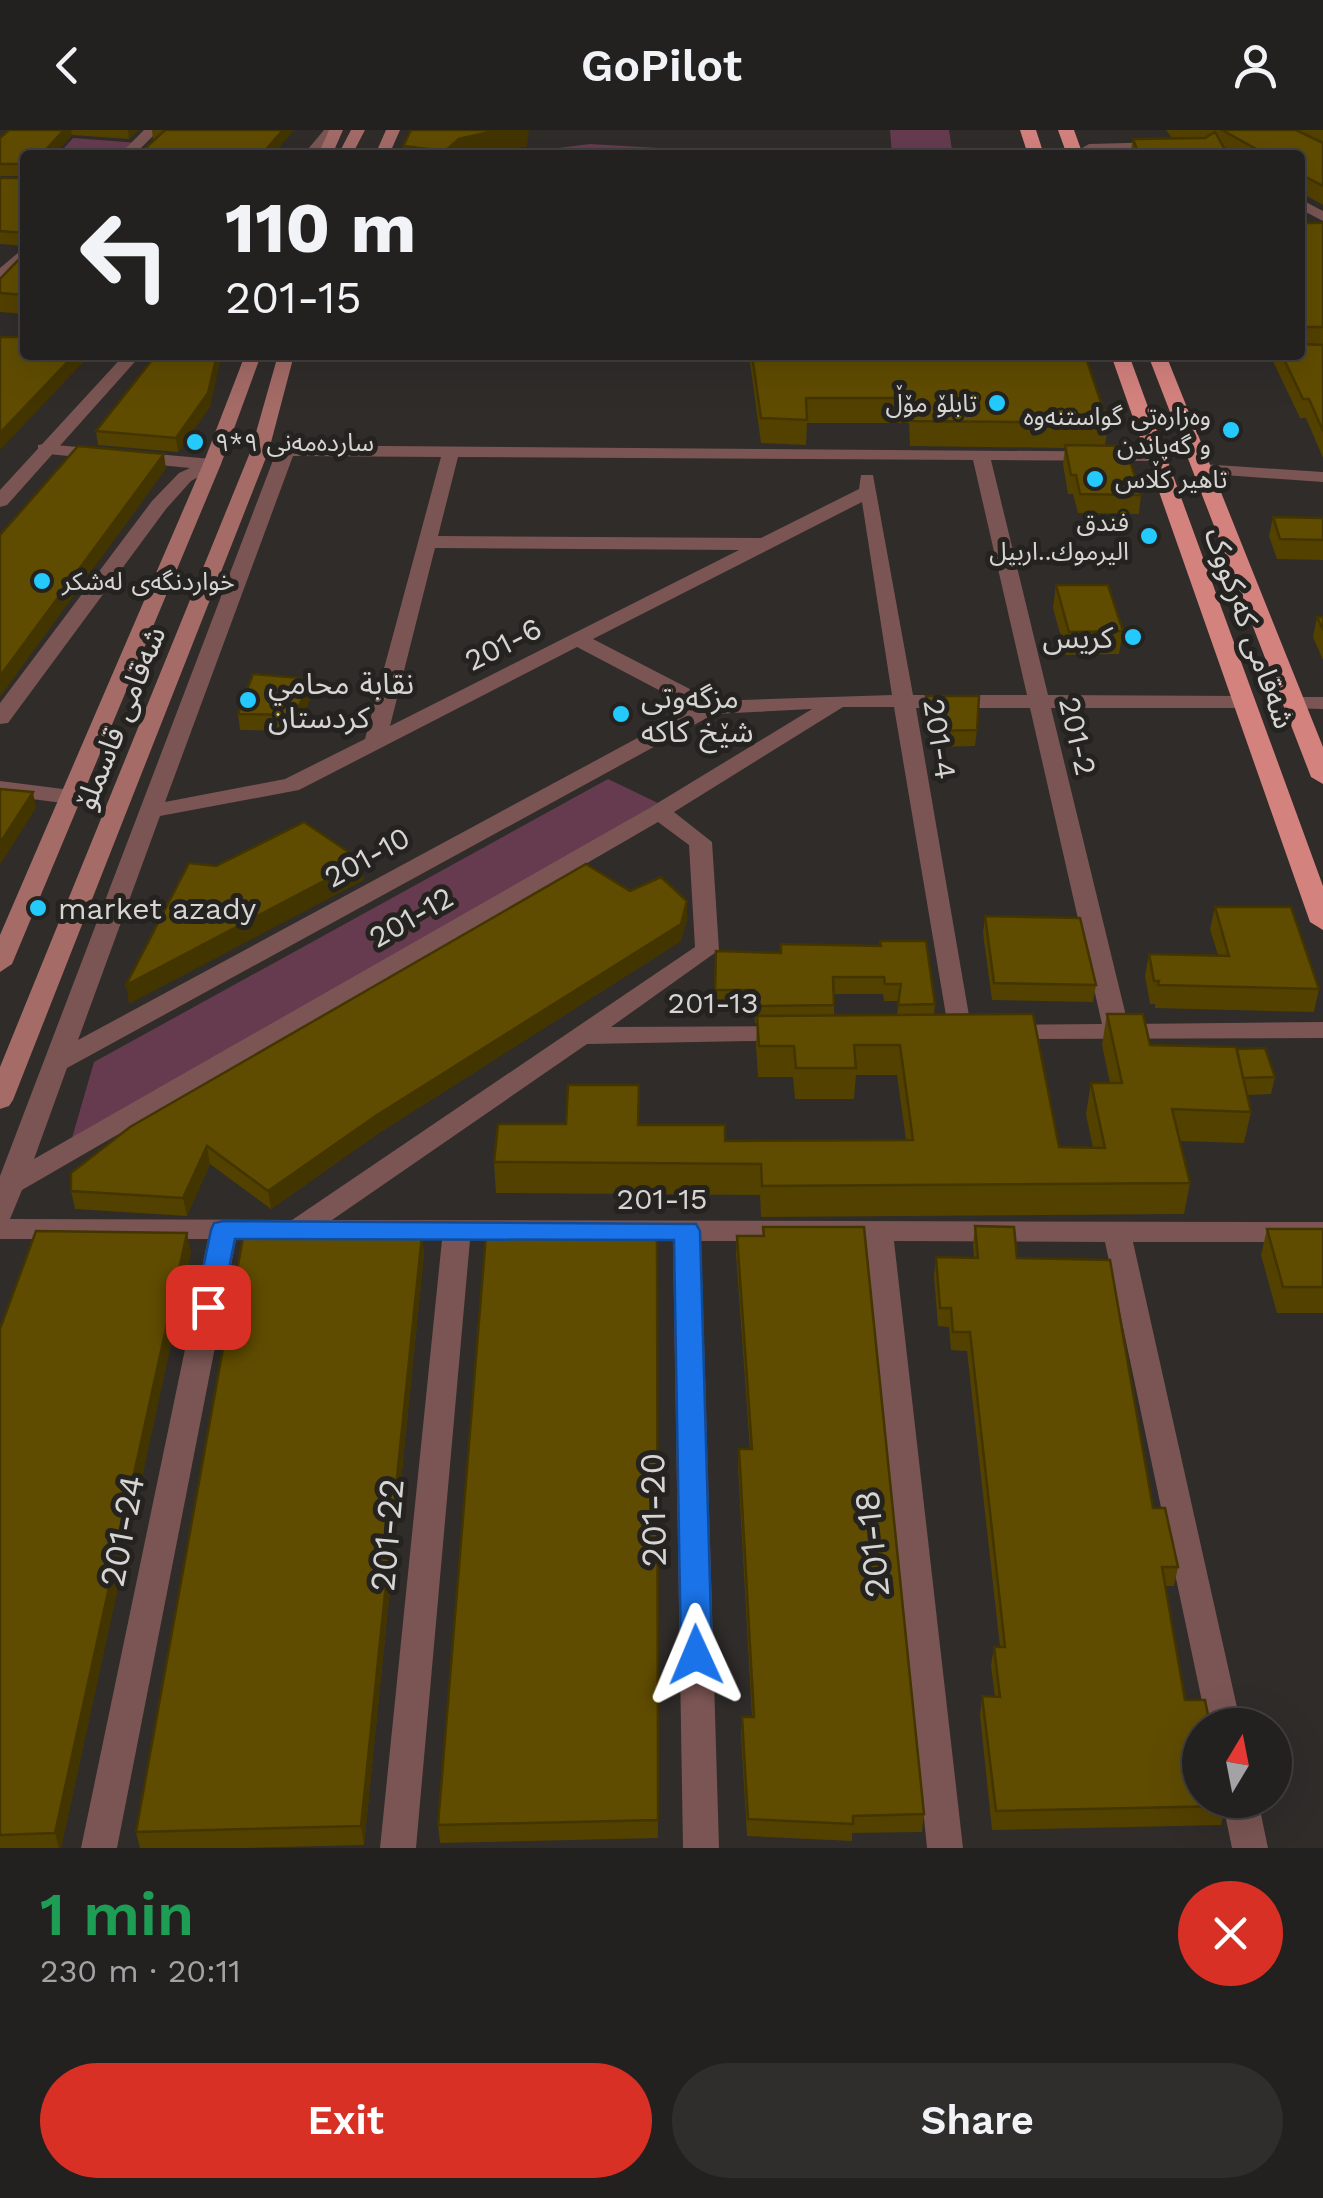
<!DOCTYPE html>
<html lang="en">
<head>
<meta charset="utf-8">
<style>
  :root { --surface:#232120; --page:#2f2e2d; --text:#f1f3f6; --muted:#a3a3a5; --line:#403e3e; --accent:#d93025 }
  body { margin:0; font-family:"Work Sans","Noto Sans Arabic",sans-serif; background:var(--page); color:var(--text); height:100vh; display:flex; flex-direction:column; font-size:38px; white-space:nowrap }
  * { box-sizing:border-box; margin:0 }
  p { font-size:32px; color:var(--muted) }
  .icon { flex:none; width:55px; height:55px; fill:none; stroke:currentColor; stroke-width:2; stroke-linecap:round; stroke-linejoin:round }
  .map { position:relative; height:1718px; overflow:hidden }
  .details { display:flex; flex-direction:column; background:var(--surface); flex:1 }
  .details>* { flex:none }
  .guide { position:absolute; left:20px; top:20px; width:1285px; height:210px; border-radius:10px; box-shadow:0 10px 40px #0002,0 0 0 2px var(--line); background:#232120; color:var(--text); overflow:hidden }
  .needle { width:65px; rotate:10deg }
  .buttons { position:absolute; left:1182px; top:1578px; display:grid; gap:20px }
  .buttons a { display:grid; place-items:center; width:110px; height:110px; border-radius:50%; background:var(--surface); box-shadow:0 10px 40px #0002,0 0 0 2px var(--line); font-size:50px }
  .pin { position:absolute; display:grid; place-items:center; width:85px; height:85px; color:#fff; margin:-42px; border-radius:20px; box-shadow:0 5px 15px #0006 }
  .me { position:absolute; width:110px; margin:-55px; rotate:359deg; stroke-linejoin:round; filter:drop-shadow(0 0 8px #0008) }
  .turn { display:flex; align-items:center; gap:35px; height:210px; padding:0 40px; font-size:45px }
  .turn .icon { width:130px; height:130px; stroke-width:2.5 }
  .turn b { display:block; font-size:70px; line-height:85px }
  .round { display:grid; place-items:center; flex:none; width:105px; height:105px; border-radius:52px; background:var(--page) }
  .overview { display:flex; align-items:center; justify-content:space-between; height:170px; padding:0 40px }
  h1 { font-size:60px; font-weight:600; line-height:75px; color:#1e9e55 }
  .cta { display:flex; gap:20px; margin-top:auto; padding:20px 40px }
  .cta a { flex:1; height:115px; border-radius:60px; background:var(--accent); color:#fff; font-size:40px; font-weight:600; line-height:115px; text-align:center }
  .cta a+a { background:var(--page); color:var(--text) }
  header { display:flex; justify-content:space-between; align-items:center; height:130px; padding:0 40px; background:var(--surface); font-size:45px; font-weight:600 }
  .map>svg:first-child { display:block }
  .green { fill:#663b50 }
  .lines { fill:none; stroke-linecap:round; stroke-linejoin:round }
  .minor { fill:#7a5553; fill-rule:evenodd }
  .tertiary { fill:#7a5553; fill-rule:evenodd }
  .secondary { fill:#a46b67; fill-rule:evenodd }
  .trunk { fill:#d4827e; fill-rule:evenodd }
  .wall { fill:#534100; fill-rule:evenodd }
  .shaded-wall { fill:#433500 }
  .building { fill:#604c00; stroke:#433500; stroke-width:2.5 }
  .route { fill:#1a73e8; stroke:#114b97; stroke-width:2.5 }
  .poi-dot { fill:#24c9fe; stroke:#252320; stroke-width:4 }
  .labels { text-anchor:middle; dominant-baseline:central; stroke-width:10; stroke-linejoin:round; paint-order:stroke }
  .far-poi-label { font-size:25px; fill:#d7d5d3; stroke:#252320; text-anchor:end }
  .street-label { font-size:30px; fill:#d7d5d3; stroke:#252320 }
  .poi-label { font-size:30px; fill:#d7d5d3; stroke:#252320; text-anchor:start }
  .near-street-label { font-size:35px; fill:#d7d5d3; stroke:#252320 }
</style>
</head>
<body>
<header><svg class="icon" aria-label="back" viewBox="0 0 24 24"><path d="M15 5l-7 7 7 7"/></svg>GoPilot<svg class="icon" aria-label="person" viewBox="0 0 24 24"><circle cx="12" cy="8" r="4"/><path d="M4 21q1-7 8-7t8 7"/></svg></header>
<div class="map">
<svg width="1323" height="1718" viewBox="0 0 1323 1718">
  <rect width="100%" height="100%" fill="#2f2c2a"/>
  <!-- green -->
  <path class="green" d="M890,0H949L952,20H989L990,25H892Z
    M73,8L139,13L125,25H58Z
    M590,14L676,19L703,25H502Z
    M608,649L658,673L70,1015L94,932Z"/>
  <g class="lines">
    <!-- minor -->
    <path class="minor" d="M144,0H159L134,25H119Z
      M1163,12L1170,16L1168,19L1089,22L1082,18L1089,14Z
      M1300,69L1323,81V91L1300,79Z
      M25,117V131L0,152V138Z
      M44,314L212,329L221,334L191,351L166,379L8,593L0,594V573L152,371L179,343L190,338L38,323V315Z
      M260,315L1161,322V330L1155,331L991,330L1048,565L1244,566L1255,572L1244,578H1051L1128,894L1323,892V908L994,909L990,903L1003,895L1102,894L1030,578H916L972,903L959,911L950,909L894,577H843L674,682L712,712L719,820L611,897L788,896L797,898L801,904L797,910L587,914L332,1090L1323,1092V1112H1133L1241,1595H1207L1105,1112L894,1111L963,1718H927L866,1111H701L719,1718H683L673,1111L470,1110L416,1718H380L442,1110H236L117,1718H81L208,1109H0V1046L275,325L254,324L251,320ZM293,326L441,327L365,609L285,649L165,672ZM458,327L973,330L1027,565H913L873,345H861L859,359L761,408L438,406ZM862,372L892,565L713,571L593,509ZM435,418L739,420L390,596ZM577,517L693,578L78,910L160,686L299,660ZM812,579L651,677L34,1029L67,938L714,584ZM658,692L689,715L695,817L292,1090L10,1089L22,1060Z
      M1294,567H1323V579L1286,578L1283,573Z
      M0,651L71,660L82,667L71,674L0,665Z
      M1222,1670H1258L1268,1718H1232Z"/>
    <!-- tertiary -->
    <path class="tertiary" d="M324,0H338L317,25H303Z
      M124,225H141L7,375L0,377V360Z
      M1202,334L1323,342V352L1196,343L1193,339Z"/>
    <!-- secondary -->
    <path class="secondary" d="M329,0H343L332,25H318Z
      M351,0H365L352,25H338Z
      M386,0H400L389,25H375Z
      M245,225H261L221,334L12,834L0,842V805L203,334Z
      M278,225H294L269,320L13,970L9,976L0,979V937L251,320Z"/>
    <!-- trunk -->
    <path class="trunk" d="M1020,0H1036L1044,25H1028Z
      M1058,0H1074L1083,25H1067Z
      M1111,225H1129L1323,756V800L1310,792Z
      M1148,225H1166L1323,617V654L1311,647Z"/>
  </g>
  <!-- wall -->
  <path class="wall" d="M8,0H139L129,9L72,5L54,25H25V46H0V8Z
    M152,0H294L153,11Z
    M1166,0H1323V75L1300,62V25H1236L1225,19L1228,25H1130L1133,9L1172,8Z
    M403,16H527L485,25H404Z
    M0,48H25V116L0,114Z
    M1300,93H1323V328L1306,288H1300L1270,225H1300Z
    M25,123V184L0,182V149Z
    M749,225H1085L1108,293L1105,315L1141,365L1139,384L1078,383L1073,364H1068L1063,334L1065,318L910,316L909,293H807L806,315L761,313Z
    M210,277L178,322L98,315L96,301Z
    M1273,387L1323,388V430L1277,429L1269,406Z
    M1056,455L1123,501L1119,524L1066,525L1053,478Z
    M1317,487H1323V530L1313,507Z
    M311,549L312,564L297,601L240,600L238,584Z
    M926,566L977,600L975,616L932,617L924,582Z
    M630,761L687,771V789L681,811L379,1003L271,1079L210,1034L187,1086L75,1079L71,1061Z
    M1215,777L1319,859L1314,882L1155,878V874H1150L1145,846L1149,824L1218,825L1210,799Z
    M985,786L1096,855L1093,872L992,870L983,803Z
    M880,811L935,874L934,885L1059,1017L1093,1018L1086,984L1091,953H1110L1102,915L1107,884L1150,915L1275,947L1271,964L1247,965L1251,982L1244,1013L1180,1011L1190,1053L1184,1084L761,1087L760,1065L496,1063L494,1032L639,995L725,1011L906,1010L897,945H856L854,969H795L793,947H758L756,916L757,893H755L754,877H715L716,821L781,823L880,816ZM834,864H883L884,871H899L897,885H834Z
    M975,1096L1017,1128L1153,1378L1178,1437L1174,1456H1165L1185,1570L1226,1676L1221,1695L992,1700L980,1585L982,1566L995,1567L991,1536L994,1517H1000L967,1221L951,1220L949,1197L938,1196L934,1146L936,1127L974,1128L973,1115Z
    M763,1097L924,1684L922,1702L852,1703V1711L747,1706L741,1605L742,1587H752L738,1337L739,1319H750L736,1124L737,1106H763Z
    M1267,1099H1323V1183H1277L1261,1125Z
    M422,1105L424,1124L364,1715L249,1718H140L136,1702Z
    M657,1105L658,1708L440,1713L438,1695Z
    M191,1122L61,1718H0V1199Z"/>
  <!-- shaded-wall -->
  <path class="shaded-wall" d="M64,0H71L72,5L54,25H41Z
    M128,0H139L129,9Z
    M283,0H294L273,25H261Z
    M498,0H529L527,16L485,25H445V21L459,9Z
    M74,225H90L0,320V303Z
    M217,225H222L210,277L178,322L176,308Z
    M164,324L166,339L0,567V546Z
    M311,549L312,564L297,601L295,585Z
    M33,662L36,678L0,735V713Z
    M362,731L364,750L129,874L126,855Z
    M687,771V789L681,811L379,1003L271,1079L268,1061Z
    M207,1016L210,1034L187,1086L183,1068Z
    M187,1103L191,1122L61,1718H59L55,1703Z
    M422,1105L424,1124L364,1715L361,1696Z"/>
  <!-- building -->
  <path class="building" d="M9,0H64L41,25H25V37L23,34H0V8Z
    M165,0H283L261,25H138Z
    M411,0H498L459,9L445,21L403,16Z
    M1222,0H1296L1323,13V56L1300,44V25H1267Z
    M1215,2L1228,25H1139L1133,9L1205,8Z
    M0,48H25V103L0,101Z
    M1300,93H1323V197H1303L1300,200Z
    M25,123V165L0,163V149Z
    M0,207H25V225H74L0,303Z
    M1300,214L1323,215V301L1309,269H1303L1282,225H1300Z
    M156,225H217L208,263L176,308L96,301Z
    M752,225H1085L1108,293L912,291L911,268H806L807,290L761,288Z
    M1065,315L1125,316L1141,365L1080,364L1076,345H1071Z
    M78,316L164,324L0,546V405Z
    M1273,387L1323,388V410L1280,409Z
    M1056,455H1108L1123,501L1069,502Z
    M1317,487H1323V500Z
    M253,544L311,549L295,585L238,584Z
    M926,566H979L977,600L933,601Z
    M0,659L33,662L0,713Z
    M304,692L362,731L126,855L189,733L216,736Z
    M586,734L630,761L661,747L687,771L681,794L377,985L268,1061L207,1016L183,1068L71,1061V1043L130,997Z
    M1215,777H1291L1319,859L1158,855L1159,851H1154L1149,824L1229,826Z
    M985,786L1080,788L1096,855L994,853Z
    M880,811H926L935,874L898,875L901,854H885L884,847H833L834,875L755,876L754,860H715L716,821L781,823V814L881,816Z
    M1033,884L1059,1017L1105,1018L1091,953H1122L1107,884H1143L1150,915L1236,917L1251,982L1172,979L1190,1053L762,1056L761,1034L494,1032L498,994H566L568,955H639L638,995H725V1011L913,1010L900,915H854L856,938H796L794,916H759L757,886Z
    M1265,918L1275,947L1243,948L1237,919Z
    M975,1096L1014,1097L1017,1128L1110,1130L1153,1378H1165L1178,1437H1162L1185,1570H1205L1210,1595H1200V1670H1225L1226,1676L996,1681L982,1566L1000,1567L994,1517H1005L970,1202H953L951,1178H940L936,1127L978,1128Z
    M763,1097H864L924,1684L853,1686V1694L748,1689L742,1587H754L739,1319H752L737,1106H764Z
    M1267,1099H1323V1157H1283Z
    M36,1101L187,1103L55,1703L0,1705V1199Z
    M244,1102L422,1105L361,1696L136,1702Z
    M486,1105H657L658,1690L438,1695Z"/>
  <!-- route -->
  <path class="route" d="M224,1091L696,1094L700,1101L712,1525L707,1535L696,1538L686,1535L681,1525L674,1110L235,1109L221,1177L217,1184H199L195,1177L211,1100L214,1093Z"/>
  <!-- markers -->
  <g class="poi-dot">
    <circle cx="997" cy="273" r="10"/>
    <circle cx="1231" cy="300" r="10"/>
    <circle cx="195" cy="312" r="10"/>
    <circle cx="1095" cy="349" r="10"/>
    <circle cx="1149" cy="406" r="10"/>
    <circle cx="42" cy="451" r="10"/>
    <circle cx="1133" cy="507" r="10"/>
    <circle cx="248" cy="570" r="10"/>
    <circle cx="621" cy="584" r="10"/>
    <circle cx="38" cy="778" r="10"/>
  </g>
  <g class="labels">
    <!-- far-poi labels -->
    <g class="far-poi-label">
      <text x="977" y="273">تابلۆ مۆڵ</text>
      <text x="1211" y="286">وەزارەتی گواستنەوە<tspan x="1211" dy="29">و گەیاندن</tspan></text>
      <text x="215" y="312" text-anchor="start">ساردەمەنی ٩*٩</text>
      <text x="1115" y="349" text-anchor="start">تاهیر کڵاس</text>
      <text x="1129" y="392">فندق<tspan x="1129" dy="29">اليرموك..اربيل</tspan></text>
      <text x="62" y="451" text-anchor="start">خواردنگەی لەشکر</text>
    </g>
    <!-- street labels -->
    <g class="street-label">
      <text transform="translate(1250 498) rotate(70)">شەقامی کەرکووک</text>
      <text transform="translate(503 514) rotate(-27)">201-6</text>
      <text transform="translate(120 588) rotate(-68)">شەقامی قاسملۆ</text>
      <text transform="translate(1078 606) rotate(77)">201-2</text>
      <text transform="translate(940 609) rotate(81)">201-4</text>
      <text transform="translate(367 727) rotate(-29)">201-10</text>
      <text transform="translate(411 787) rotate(-30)">201-12</text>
      <text x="713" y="872">201-13</text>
      <text x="662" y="1068">201-15</text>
    </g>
    <!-- poi labels -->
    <g class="poi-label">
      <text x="1113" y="507" text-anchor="end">كريس</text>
      <text x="268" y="553">نقابة محامي<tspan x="268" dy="34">كردستان</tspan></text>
      <text x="641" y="567">مزگه‌وتی<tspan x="641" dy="34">شێخ كاكه</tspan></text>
      <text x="58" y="778">market azady</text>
    </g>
    <!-- near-street labels -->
    <g class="near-street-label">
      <text transform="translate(653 1380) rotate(-91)">201-20</text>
      <text transform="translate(122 1401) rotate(-79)">201-24</text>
      <text transform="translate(387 1405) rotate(-85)">201-22</text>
      <text transform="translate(872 1414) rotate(-96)">201-18</text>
    </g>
  </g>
</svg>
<div class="buttons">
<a><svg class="needle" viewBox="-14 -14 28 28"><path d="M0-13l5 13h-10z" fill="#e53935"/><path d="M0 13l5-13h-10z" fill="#a3a3a5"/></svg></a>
</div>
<div class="pin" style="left:208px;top:1177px;background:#d93025"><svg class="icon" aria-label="arrive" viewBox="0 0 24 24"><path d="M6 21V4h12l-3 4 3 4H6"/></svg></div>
<svg class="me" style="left:696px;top:1525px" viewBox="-20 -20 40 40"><path d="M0-17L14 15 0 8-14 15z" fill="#1a73e8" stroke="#fff" stroke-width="4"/></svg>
<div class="guide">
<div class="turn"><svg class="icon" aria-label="left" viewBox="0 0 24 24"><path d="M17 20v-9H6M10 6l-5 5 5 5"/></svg><div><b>110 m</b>201-15</div></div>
</div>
</div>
<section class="details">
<div class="overview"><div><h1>1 min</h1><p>230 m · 20:11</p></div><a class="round" style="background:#d93025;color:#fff"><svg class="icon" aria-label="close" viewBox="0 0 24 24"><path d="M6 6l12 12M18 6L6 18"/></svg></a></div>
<div class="cta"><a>Exit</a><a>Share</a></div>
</section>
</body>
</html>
